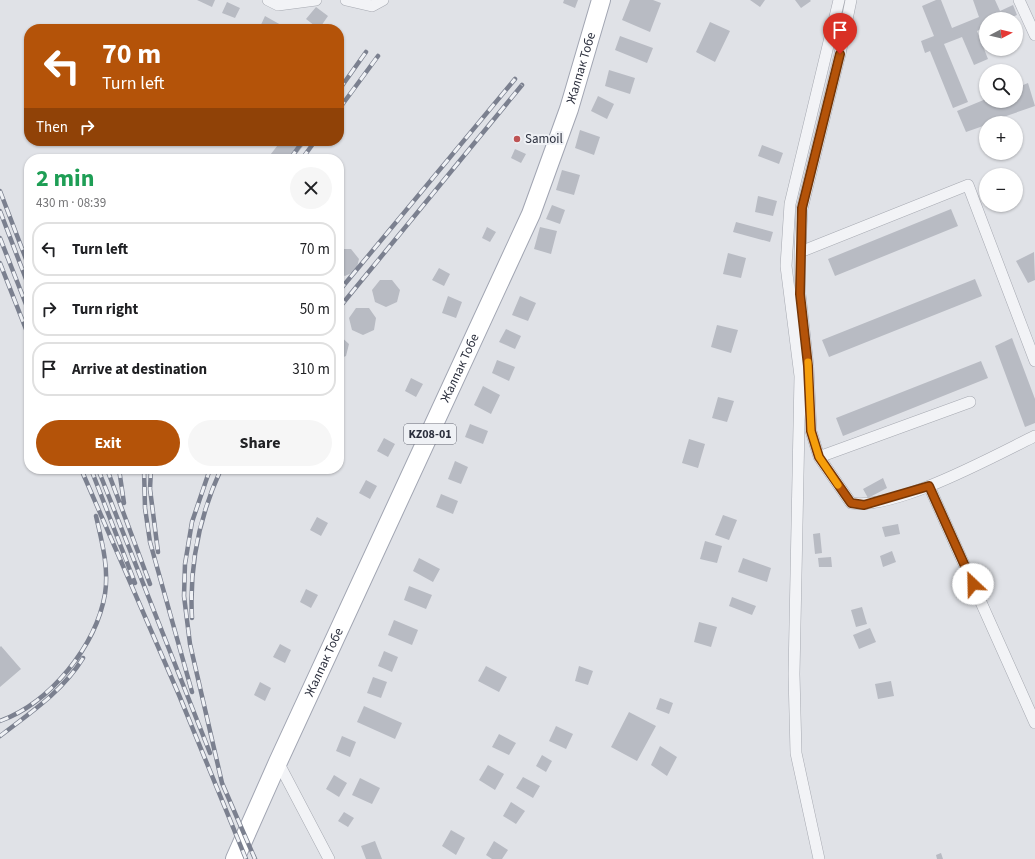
<!DOCTYPE html>
<html lang="en">
<head>
<meta charset="utf-8">
<style>
  :root { --surface:#fff; --page:#f6f6f6; --text:#202124; --muted:#757577; --line:#e0e0e0; --accent:#b45309 }
  body { margin:0; font-family:"Source Sans 3",sans-serif; background:var(--page); color:var(--text); height:100vh; display:flex; flex-direction:column; font-size:15px; white-space:nowrap }
  * { box-sizing:border-box; margin:0 }
  p { font-size:13px; color:var(--muted) }
  .icon { flex:none; width:22px; height:22px; fill:none; stroke:currentColor; stroke-width:2; stroke-linecap:round; stroke-linejoin:round }
  .map { position:relative; flex:1; overflow:hidden }
  .drawer { position:absolute; left:24px; top:154px; width:320px; height:320px; display:flex; flex-direction:column; background:var(--surface); border-radius:16px; box-shadow:0 1px 3px #0004 }
  .drawer>* { flex:none }
  .top-card { position:absolute; left:24px; top:24px; width:320px; height:122px; border-radius:16px; box-shadow:0 1px 3px #0004; background:#b45309; color:#fff; overflow:hidden }
  .needle { width:26px; rotate:83deg }
  .controls { position:absolute; left:979px; top:12px; display:grid; gap:8px }
  .controls a { display:grid; place-items:center; width:44px; height:44px; border-radius:50%; background:var(--surface); box-shadow:0 1px 3px #0004; font-size:20px }
  .pin { position:absolute; display:grid; place-items:center; width:34px; height:34px; color:#fff; margin:-41px -17px; border-radius:50% 50% 50% 0; rotate:-45deg; box-shadow:0 0 4px #0007 }
  .pin .icon { rotate:45deg }
  .me { position:absolute; width:44px; margin:-22px; rotate:336deg; stroke-linejoin:round; filter:drop-shadow(0 0 3px #0008) }
  .turn { display:flex; align-items:center; gap:14px; height:84px; padding:0 12px; font-size:18px }
  .turn .icon { width:52px; height:52px; stroke-width:2.5 }
  .turn b { display:block; font-size:28px; line-height:34px }
  .then { display:flex; align-items:center; height:38px; padding:0 12px; background:#0003; gap:8px; font-size:15px }
  .round { display:grid; place-items:center; flex:none; width:42px; height:42px; border-radius:21px; background:var(--page) }
  .overview { display:flex; align-items:center; justify-content:space-between; height:68px; padding:0 12px }
  h1 { font-size:24px; font-weight:700; line-height:30px; color:#1e9e55 }
  .action { display:flex; gap:8px; margin-top:auto; padding:8px 12px }
  .action a { flex:1; height:46px; border-radius:24px; background:var(--accent); color:#fff; font-size:16px; font-weight:700; line-height:46px; text-align:center }
  .action a+a { background:var(--page); color:var(--text) }
  ul { padding:0; list-style:none }
  li { display:flex; align-items:center; gap:12px; height:54px; margin:0 8px 6px; padding:0 4px; border:2px solid var(--line); border-radius:16px }
  li div { flex:1 }
  li b { display:block; font-size:15px }
  li em { font-style:normal }
  .map>svg:first-child { display:block }
  .building { fill:#b8bbc3 }
  .lines { fill:none; stroke-linecap:round; stroke-linejoin:round }
  .street-casing { stroke:#a6a9b1; stroke-width:12 }
  .primary-casing { stroke:#a1a5b2; stroke-width:20 }
  .street { stroke:#f2f3f6; stroke-width:11 }
  .primary { stroke:#fff; stroke-width:18 }
  .rail-casing { stroke:#7b808f; stroke-width:4.5 }
  .rail { stroke:#eff1f5; stroke-width:3; stroke-dasharray:9; stroke-linecap:butt }
  .route-casing { stroke:#753606; stroke-width:10 }
  .route { stroke:#b45309; stroke-width:7 }
  .slow { stroke:#f59e0b; stroke-width:7 }
  .poi-dot { fill:#be5354; stroke:#eff1f5; stroke-width:1.5 }
  .labels { text-anchor:middle; dominant-baseline:central; stroke-width:4; stroke-linejoin:round; paint-order:stroke }
  .shield { fill:#eff1f5; stroke:#666974; stroke-width:1 }
  .shield-label { font-size:12px; font-weight:bold; fill:#2b2f3d }
  .street-label { font-size:13px; fill:#2b2f3d; stroke:#eff1f5 }
  .poi-label { font-size:13px; fill:#2b2f3d; stroke:#eff1f5; text-anchor:start }
</style>
</head>
<body>
<div class="map">
<svg width="1035" height="859" viewBox="0 0 1035 859">
  <rect width="100%" height="100%" fill="#e0e2e7"/>
  <!-- building -->
  <path class="building" d="M197,0H215L212,7Z
    M564,0H578L575,8L563,3Z
    M630,0H653L661,3L650,32L622,20Z
    M750,0H765L760,7Z
    M795,0H810L811,1L801,8Z
    M936,0H941L952,28L979,17L973,0H995L1000,11L1013,5L1017,15L1007,19H986V27L977,31L988,59L974,65L962,37L944,44L968,102L953,108L930,51L925,53L921,41L934,36L922,6Z
    M227,2L240,8L235,18L222,13Z
    M316,7L328,16L319,29L306,19Z
    M265,16L281,25L279,29H259Z
    M710,22L730,31L715,62L696,52Z
    M620,36L653,48L647,63L615,50Z
    M609,70L635,78L630,94L605,86Z
    M1028,83L1035,106L986,123V125L966,132L957,111L986,99V101H1016V88Z
    M598,96L614,104L607,119L591,111Z
    M580,130L600,137L594,155L575,148Z
    M281,141H307L293,159H267Z
    M762,145L783,153L779,164L758,156Z
    M515,149L526,154L521,163L511,158Z
    M562,170L580,175L574,195L556,190Z
    M758,196L777,201L773,216L755,212Z
    M552,205L565,210L560,224L546,219Z
    M951,209L958,226L835,276L828,259Z
    M736,222L773,232L770,242L733,232Z
    M487,227L496,232L490,242L482,238Z
    M540,227L557,231L551,254L534,249Z
    M339,249H351L359,259L356,271L345,276L339,273Z
    M1034,252L1035,280L1028,283L1016,261Z
    M728,253L746,258L741,278L723,274Z
    M439,268L450,274L444,286L432,280Z
    M975,279L982,296L829,357L822,340Z
    M380,280H392L400,290L397,302L386,307L375,302L372,290Z
    M448,296L462,302L456,318L442,313Z
    M520,296L536,303L528,321L512,315Z
    M356,308H369L376,318L374,330L363,335L352,330L349,318Z
    M717,325L738,330L731,353L711,347Z
    M506,329L521,336L515,349L499,342Z
    M339,335L349,344L346,356L339,359Z
    M1012,338L1035,399V423L1025,427L995,346Z
    M497,360L515,367L509,381L492,373Z
    M981,361L988,378L843,436L836,418Z
    M411,378L423,384L416,397L405,391Z
    M483,386L500,395L491,414L474,405Z
    M718,397L734,401L727,422L712,418Z
    M470,424L488,431L483,444L465,437Z
    M384,438L395,444L388,457L377,451Z
    M689,439L705,444L698,468L682,463Z
    M455,461L468,467L461,484L448,479Z
    M883,478L887,488L868,498L863,489Z
    M366,480L377,486L370,499L359,493Z
    M441,494L458,501L453,514L436,507Z
    M723,515L737,520L729,540L715,535Z
    M317,517L328,523L321,536L310,530Z
    M898,524L900,534L885,537L882,527Z
    M820,533L822,553L815,554L813,534Z
    M705,541L722,546L717,563L700,559Z
    M892,551L896,562L883,567L880,556Z
    M831,557L832,567H819L818,558Z
    M419,558L440,569L433,582L413,571Z
    M743,558L771,568L767,582L738,572Z
    M409,586L432,595L426,609L404,600Z
    M306,589L318,595L311,608L300,602Z
    M732,597L756,606L752,615L729,606Z
    M862,607L867,624L856,627L851,610Z
    M394,620L418,630L412,645L388,635Z
    M699,622L717,627L711,647L694,642Z
    M870,628L876,642L859,649L853,635Z
    M280,644L291,650L285,663L273,657Z
    M1,646L21,669L0,687V647Z
    M384,651L398,657L392,672L378,666Z
    M486,666L507,677L499,692L478,681Z
    M579,666L593,671L588,685L575,681Z
    M373,677L387,682L381,698L367,693Z
    M891,681L894,696L878,699L875,684Z
    M260,682L271,688L265,701L254,695Z
    M660,698L673,703L669,714L656,709Z
    M364,706L402,723L395,739L357,722Z
    M629,712L656,726L637,761L611,747Z
    M556,726L573,734L566,749L549,741Z
    M499,734L516,743L509,755L492,747Z
    M342,736L356,742L350,757L336,751Z
    M660,746L677,757L667,776L651,765Z
    M542,755L552,761L546,772L536,766Z
    M488,765L504,774L495,790L479,780Z
    M334,775L347,783L339,797L326,789Z
    M523,777L540,786L533,798L516,788Z
    M360,778L380,788L372,804L352,795Z
    M511,802L525,811L516,824L503,816Z
    M344,812L354,818L348,827L338,821Z
    M451,830L465,838L456,855L442,846Z
    M375,841L382,859H366L361,846Z
    M494,841L508,850L502,859H492L486,855Z
    M941,853L943,859H937L936,855Z"/>
  <g class="lines">
    <!-- street casing -->
    <g class="street-casing">
      <path id="street" d="M268,0L278,5L316,0
        M346,0L372,6L383,0
        M851,0L840,54L802,209L800,252V294L808,366L811,431L819,457L851,503C896,510 992,457 1035,436
        M1019,0L1035,35
        M800,252L968,185L1035,361
        M819,457L970,402
        M929,486L1035,723
        M278,762L329,859
        M819,859L796,753L794,674L800,376L786,266L790,204L839,0"/>
    </g>
    <!-- primary casing -->
    <g class="primary-casing">
      <g id="primary">
        <path id="s1" d="M235,859L278,762L531,214L569,109L601,0"/>
      </g>
    </g>
    <!-- street -->
    <use href="#street" class="street"/>
    <!-- primary -->
    <use href="#primary" class="primary"/>
    <!-- rail casing -->
    <g class="rail-casing">
      <path id="rail" d="M339,90L366,52
        M339,109L378,56
        M290,159L303,141
        M302,159L315,141
        M0,191L29,267
        M0,211L29,287
        M0,238L29,312
        M0,263L29,337
        M339,291L515,79
        M339,308L522,85
        M81,469L179,695L246,859
        M91,469L135,583
        M98,469L210,753
        M107,469L150,584
        M119,469L124,503
        M144,469L145,508L150,542L192,692
        M151,469L150,489L158,552
        M210,469L192,522L185,564L184,596L190,644L222,783L255,859
        M192,618C189,565 199,517 221,469
        M0,721C50,703 96,646 105,594C109,568 102,542 96,516
        M0,736C30,713 63,691 83,658"/>
    </g>
    <!-- rail -->
    <use href="#rail" class="rail"/>
  </g>
  <g class="lines">
    <!-- route casing -->
    <g class="route-casing">
      <path id="route" d="M840,54L802,208L800,294L808,366L811,431L819,457L851,503L864,505L929,486L973,584"/>
    </g>
    <!-- route -->
    <use href="#route" class="route"/>
    <!-- slow -->
    <path class="slow" d="M808,362L811,431L819,457L838,485"/>
  </g>
  <!-- markers -->
  <circle class="poi-dot" cx="517" cy="139" r="4"/>
  <g class="labels">
    <!-- shield labels -->
    <rect class="shield" x="404" y="424" width="52" height="20" rx="3"/>
    <g class="shield-label">
      <text x="430" y="434">KZ08-01</text>
    </g>
    <!-- street labels -->
    <g class="street-label">
      <text stroke="none"><textPath href="#s1" startOffset="864">Жалпак Тобе</textPath></text>
      <text stroke="none"><textPath href="#s1" startOffset="540">Жалпак Тобе</textPath></text>
      <text stroke="none"><textPath href="#s1" startOffset="216">Жалпак Тобе</textPath></text>
    </g>
    <!-- poi labels -->
    <g class="poi-label">
      <text x="525" y="139">Samoil</text>
    </g>
  </g>
</svg>
<div class="controls">
<a><svg class="needle" viewBox="-14 -14 28 28"><path d="M0-13l5 13h-10z" fill="#e53935"/><path d="M0 13l5-13h-10z" fill="#757577"/></svg></a>
<a><svg class="icon" aria-label="search" viewBox="0 0 24 24"><circle cx="10" cy="10" r="6"/><path d="M15 15l6 6"/></svg></a>
<a>+</a>
<a>−</a>
</div>
<div class="pin" style="left:840px;top:54px;background:#d93025"><svg class="icon" aria-label="arrive" viewBox="0 0 24 24"><path d="M6 21V4h12l-3 4 3 4H6"/></svg></div>
<svg class="me" style="left:973px;top:584px" viewBox="-20 -20 40 40"><circle r="19" fill="#fff"/><path d="M0-13L10 11 0 6-10 11z" fill="#b45309"/></svg>
<div class="top-card">
<div class="turn"><svg class="icon" aria-label="left" viewBox="0 0 24 24"><path d="M17 20v-9H6M10 6l-5 5 5 5"/></svg><div><b>70 m</b>Turn left</div></div>
<div class="then">Then<svg class="icon" aria-label="right" viewBox="0 0 24 24"><path d="M7 20v-9h11M14 6l5 5-5 5"/></svg></div>
</div>
<section class="drawer">
<div class="overview"><div><h1>2 min</h1><p>430 m · 08:39</p></div><a class="round"><svg class="icon" aria-label="close" viewBox="0 0 24 24"><path d="M6 6l12 12M18 6L6 18"/></svg></a></div>
<ul>
<li><svg class="icon" aria-label="left" viewBox="0 0 24 24"><path d="M17 20v-9H6M10 6l-5 5 5 5"/></svg><div><b>Turn left</b></div><em>70 m</em></li>
<li><svg class="icon" aria-label="right" viewBox="0 0 24 24"><path d="M7 20v-9h11M14 6l5 5-5 5"/></svg><div><b>Turn right</b></div><em>50 m</em></li>
<li><svg class="icon" aria-label="arrive" viewBox="0 0 24 24"><path d="M6 21V4h12l-3 4 3 4H6"/></svg><div><b>Arrive at destination</b></div><em>310 m</em></li>
</ul>
<div class="action"><a>Exit</a><a>Share</a></div>
</section>
</div>
</body>
</html>
